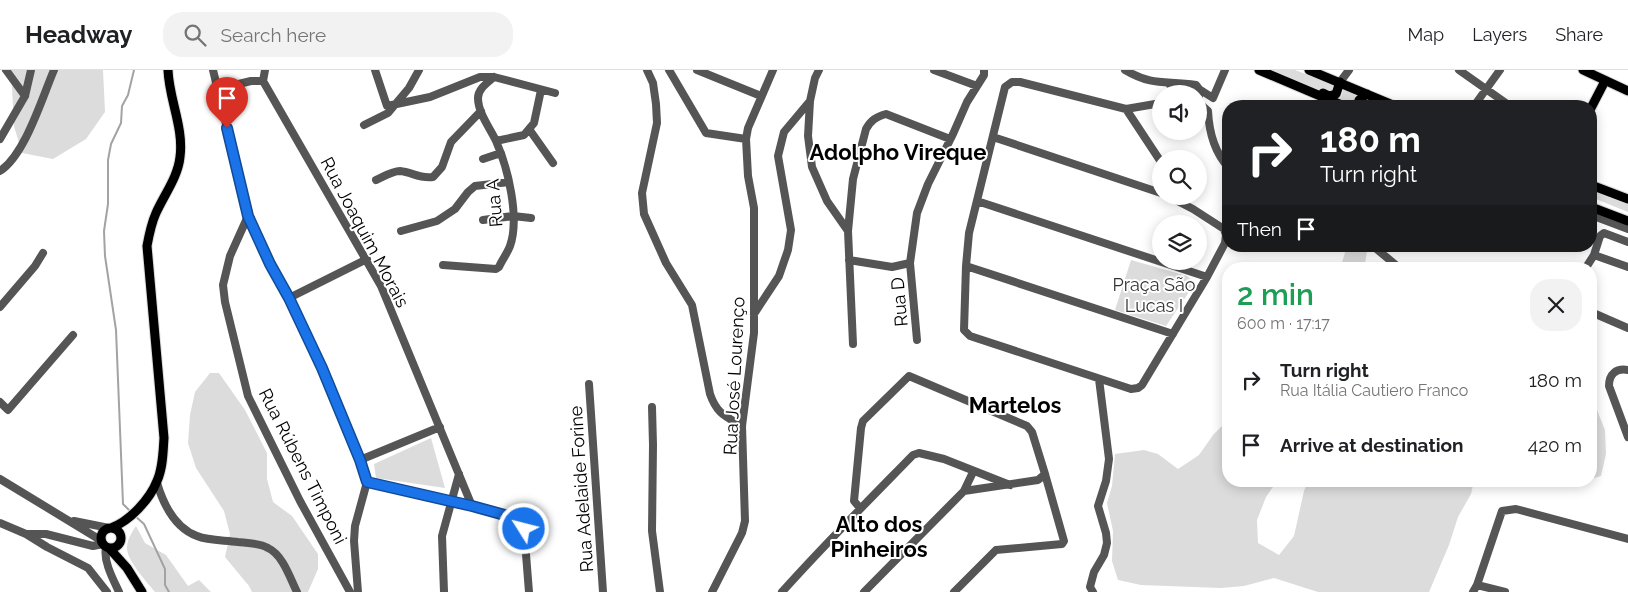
<!DOCTYPE html>
<html lang="en">
<head>
<meta charset="utf-8">
<style>
  :root { --surface:#fff; --page:#f2f2f2; --text:#202124; --muted:#757577; --line:#e0e0e0 }
  body { margin:0; font-family:Raleway,sans-serif; background:var(--page); color:var(--text); height:100vh; display:flex; flex-direction:column; font-size:19px; white-space:nowrap }
  * { box-sizing:border-box; margin:0 }
  p { font-size:16px; color:var(--muted) }
  .icon { flex:none; width:28px; height:28px; fill:none; stroke:currentColor; stroke-width:2; stroke-linecap:round; stroke-linejoin:round }
  .map { position:relative; flex:1; overflow:hidden }
  .side { position:absolute; left:1222px; top:192px; width:375px; height:225px; display:flex; flex-direction:column; background:var(--surface); border-radius:20px; box-shadow:0 2px 12px #0003 }
  .side>* { flex:none }
  .banner { position:absolute; left:1222px; top:30px; width:375px; height:152px; border-radius:20px; box-shadow:0 2px 12px #0003; background:#202124; color:#fff; overflow:hidden }
  .buttons { position:absolute; left:1152px; top:15px; display:grid; gap:10px }
  .buttons a { display:grid; place-items:center; width:55px; height:55px; border-radius:50%; background:var(--surface); box-shadow:0 2px 12px #0003; font-size:25px }
  .pin { position:absolute; display:grid; place-items:center; width:42px; height:42px; color:#fff; margin:-51px -21px; border-radius:50% 50% 50% 0; rotate:-45deg; box-shadow:0 0 5px #0007 }
  .pin .icon { rotate:45deg }
  .me { position:absolute; width:55px; margin:-28px; rotate:306deg; stroke-linejoin:round; filter:drop-shadow(0 0 4px #0008) }
  .turn { display:flex; align-items:center; gap:18px; height:105px; padding:0 15px; font-size:22px }
  .turn .icon { width:65px; height:65px; stroke-width:2.5 }
  .turn b { display:block; font-size:35px; line-height:42px }
  .then { display:flex; align-items:center; height:48px; padding:0 15px; background:#0003; gap:10px; font-size:19px }
  .round { display:grid; place-items:center; flex:none; width:52px; height:52px; border-radius:20px; background:var(--page) }
  .overview { display:flex; align-items:center; justify-content:space-between; height:85px; padding:0 15px }
  h1 { font-size:30px; font-weight:600; line-height:38px; color:#1e9e55 }
  ul { padding:0; list-style:none }
  li { display:flex; align-items:center; gap:15px; height:65px; padding:0 15px }
  li div { flex:1 }
  li b { display:block; font-size:19px }
  li em { font-style:normal }
  header { display:flex; align-items:center; gap:30px; box-sizing:border-box; height:70px; padding:0 25px; background:var(--surface); border-bottom:1px solid var(--line) }
  header strong { font-size:24px }
  nav { display:flex; gap:28px; margin-inline-start:auto; font-size:18px }
  .search { width:350px; height:45px; background:var(--page); display:flex; align-items:center; gap:12px; box-sizing:border-box; padding:0 18px; border-radius:20px; color:var(--muted); font-size:19px }
  .map>svg:first-child { display:block }
  .green { fill:#dcdcdc }
  .lines { fill:none; stroke-linecap:round; stroke-linejoin:round }
  .stream { stroke:#a3a3a3; stroke-width:2 }
  .major-casing { stroke:#dbdbdb; stroke-width:11 }
  .minor { stroke:#555; stroke-width:8 }
  .major { stroke:#000; stroke-width:9 }
  .route-casing { stroke:#114b97; stroke-width:12 }
  .route { stroke:#1a73e8; stroke-width:9 }
  .labels { text-anchor:middle; dominant-baseline:central; stroke-width:4; stroke-linejoin:round; paint-order:stroke }
  .street-label { font-size:18px; fill:#000; stroke:#fff }
  .park-label { font-size:18px; fill:#333; stroke:#fff }
  .district-label { font-size:22px; font-weight:bold; fill:#000; stroke:#fff }
</style>
</head>
<body>
<header>
<strong>Headway</strong>
<div class="search"><svg class="icon" aria-label="search" viewBox="0 0 24 24"><circle cx="10" cy="10" r="6"/><path d="M15 15l6 6"/></svg>Search here</div>
<nav><a>Map</a><a>Layers</a><a>Share</a></nav>
</header>
<div class="map">
<svg width="1628" height="522" viewBox="0 0 1628 522">
  <rect width="100%" height="100%" fill="#fff"/>
  <!-- green -->
  <path class="green" d="M11,0H103L105,42L86,69L53,89L22,83L14,56Z
    M1272,0H1295L1332,14L1335,19L1328,24Z
    M1344,19L1357,24L1353,36L1339,31Z
    M1591,120L1628,134V142L1591,127Z
    M1347,176H1368L1364,199H1340Z
    M1131,190L1187,206L1195,213L1166,256L1115,240Z
    M210,303H219L245,340L267,383V409L273,432L292,446L318,484V499L308,522H252L249,516L225,487L230,464L224,441L196,398L188,373L190,345L195,322Z
    M1591,325L1605,360L1606,384L1601,406L1591,409Z
    M1229,349V411H1277L1266,427L1257,450L1258,473L1279,485L1294,466L1304,421L1308,411H1474L1471,424L1458,447L1449,475L1429,522H1318L1274,508L1244,516L1221,518L1141,515L1118,510L1112,491L1113,461L1107,433L1112,416L1115,384L1144,380L1158,384L1178,399L1199,385L1213,365Z
    M431,368L445,418L376,408L374,394Z
    M136,456L145,473L166,485L188,516L199,510L211,522H155C147,512 127,491 127,478C127,470 132,462 136,456Z"/>
  <g class="lines">
    <!-- stream -->
    <path class="stream" d="M130,441L123,434L116,260L105,186L104,161L108,134V90L111,74L121,53L122,36L128,25L134,0
      M135,446L144,454L165,499V515L169,522"/>
    <!-- major casing -->
    <g class="major-casing">
      <path id="major" d="M1259,0L1344,36
        M1309,0L1395,36
        M1583,0L1628,21
        M1323,23L1329,26L1336,24L1340,12
        M1358,36L1359,30L1367,24
        M1591,38L1605,11
        M1591,115L1628,129
        M1591,137L1628,151
        M111,458C130,451 150,429 157,411C163,398 163,382 164,368L147,176C149,165 151,154 156,143C164,125 178,107 180,87C184,58 169,29 168,0
        M101 468a10 10 0 1 1 20 0a10 10 0 1 1-20 0Z
        M109,478L127,498L142,522"/>
    </g>
    <!-- minor -->
    <path class="minor" d="M6,0L25,26
      M213,0L248,146L270,194L289,228L322,298L360,390L367,412L355,456L354,471L358,522
      M375,0L387,36L430,27L480,7H494L555,23
      M647,0L653,13L656,34L657,53L642,123L644,144L666,193L692,235L710,324C717,344 725,346 742,356
      M669,0L706,63L746,69
      M697,0L761,26
      M934,0L977,16
      M1125,0C1154,17 1166,10 1196,15L1199,19V26
      M1459,0L1510,36
      M263,11L265,0
      M1340,12L1349,0
      M1169,14L1183,22
      M218,19L251,11H263L381,216L472,436
      M1199,19L1213,28L1225,0
      M810,31L808,66L812,97L827,131L848,161L853,274
      M1199,33L1208,41C1209,62 1214,82 1229,98
      M1474,36L1500,0
      M1126,39L1161,33
      M364,55L388,43L409,18L419,0
      M529,59L553,93
      M993,67L1161,123
      M0,69L25,26L31,0
      M496,71L524,65L534,53L541,20
      M483,89L501,83
      M1161,92L1126,39L1020,12H1012L1005,17L969,163L966,196L964,260L970,266L1131,319L1138,318L1142,315L1207,207L1225,173L1226,165L1224,159L1193,139L1168,126
      M0,101C25,85 42,28 54,0
      M376,110C383,107 392,101 400,101C412,102 419,109 433,107L442,97L451,72L481,41
      M977,131L1207,207
      M1591,145L1628,159
      M248,146L230,186L223,215L225,232L248,326L300,431L350,522
      M483,150L513,146L531,148
      M401,161L437,151L455,139L468,122L475,116L509,112
      M848,161L853,109L866,59C871,50 876,47 886,44L950,69
      M1373,176L1397,196L1404,199
      M1594,185L1600,166L1604,163L1628,172
      M849,190L892,197L910,193
      M443,195L496,199L499,197C502,190 507,184 510,176C520,148 508,98 496,71C490,58 478,43 478,28C478,19 487,13 494,7
      M966,196L1173,264
      M1585,199L1594,185L1628,197
      M289,228L367,189
      M0,237L35,196L43,183
      M1591,242L1628,258
      M754,244L779,206L788,180L791,160L778,86L784,62L810,31L815,8L819,0
      M917,270L910,193L917,143L928,114L953,64L967,32L984,5V0
      M1628,300C1616,298 1609,304 1609,316L1628,367
      M589,314L603,522
      M0,332L8,340L73,265
      M652,337L653,375L652,461L660,522
      M360,390L440,357
      M0,409L102,471
      M367,412L472,436L511,447L524,459L529,522
      M157,413C163,433 175,458 197,466C209,471 225,470 238,472C248,473 260,473 268,478C283,485 290,508 297,522
      M964,421L973,402
      M860,438L854,431L861,358L863,351L909,306L1027,356L1032,362L1045,404L1064,471L1062,474L996,480L954,522
      M74,451L109,458
      M0,453L26,464L47,477L88,498L107,522
      M27,464H46L93,476L103,474
      M106,477C103,491 113,509 119,522
      M1477,515L1505,522
      M444,522L442,466L459,404
      M712,522L742,463L745,451L742,356L754,263V138L748,106L746,69L748,58L773,0
      M782,522C824,475 869,430 913,385L919,383L944,389L1010,415
      M864,522L964,421L1038,410L1045,404
      M1093,522L1090,517L1094,502L1104,485L1107,473L1106,463L1098,436L1106,411L1109,389L1099,309
      M1473,522L1477,515L1502,441L1516,439L1628,469"/>
    <!-- major -->
    <use href="#major" class="major"/>
  </g>
  <g class="lines">
    <!-- route casing -->
    <g class="route-casing">
      <path id="route" d="M227,58L248,146L270,194L289,228L322,298L360,390L367,412L472,436L512,447L524,459"/>
    </g>
    <!-- route -->
    <use href="#route" class="route"/>
  </g>
  <g class="labels">
    <!-- street labels -->
    <g class="street-label">
      <text transform="translate(494 133) rotate(-95)">Rua A</text>
      <text transform="translate(365 162) rotate(62)">Rua Joaquim Morais</text>
      <text transform="translate(899 232) rotate(-95)">Rua D</text>
      <text transform="translate(734 306) rotate(-87)">Rua José Lourenço</text>
      <text transform="translate(303 396) rotate(63)">Rua Rúbens Timponi</text>
      <text transform="translate(581 419) rotate(-94)">Rua Adelaide Forine</text>
    </g>
    <!-- park labels -->
    <g class="park-label">
      <text x="1154" y="214">Praça São<tspan x="1154" dy="21">Lucas I</tspan></text>
    </g>
    <!-- district labels -->
    <g class="district-label">
      <text x="898" y="82">Adolpho Vireque</text>
      <text x="1015" y="335">Martelos</text>
      <text x="879" y="454">Alto dos<tspan x="879" dy="25">Pinheiros</tspan></text>
    </g>
  </g>
</svg>
<div class="buttons">
<a><svg class="icon" aria-label="sound" viewBox="0 0 24 24"><path d="M4 9h4l5-4v14l-5-4H4zM17 9q2 3 0 6"/></svg></a>
<a><svg class="icon" aria-label="search" viewBox="0 0 24 24"><circle cx="10" cy="10" r="6"/><path d="M15 15l6 6"/></svg></a>
<a><svg class="icon" aria-label="layers" viewBox="0 0 24 24"><path d="M12 4l9 5-9 5-9-5zM3 14l9 5 9-5"/></svg></a>
</div>
<div class="pin" style="left:227px;top:58px;background:#d93025"><svg class="icon" aria-label="arrive" viewBox="0 0 24 24"><path d="M6 21V4h12l-3 4 3 4H6"/></svg></div>
<svg class="me" style="left:524px;top:459px" viewBox="-20 -20 40 40"><circle r="17" fill="#1a73e8" stroke="#fff" stroke-width="3"/><path d="M0-11L8 9 0 5-8 9z" fill="#fff"/></svg>
<div class="banner">
<div class="turn"><svg class="icon" aria-label="right" viewBox="0 0 24 24"><path d="M7 20v-9h11M14 6l5 5-5 5"/></svg><div><b>180 m</b>Turn right</div></div>
<div class="then">Then<svg class="icon" aria-label="arrive" viewBox="0 0 24 24"><path d="M6 21V4h12l-3 4 3 4H6"/></svg></div>
</div>
<section class="side">
<div class="overview"><div><h1>2 min</h1><p>600 m · 17:17</p></div><a class="round"><svg class="icon" aria-label="close" viewBox="0 0 24 24"><path d="M6 6l12 12M18 6L6 18"/></svg></a></div>
<ul>
<li><svg class="icon" aria-label="right" viewBox="0 0 24 24"><path d="M7 20v-9h11M14 6l5 5-5 5"/></svg><div><b>Turn right</b><p>Rua Itália Cautiero Franco</p></div><em>180 m</em></li>
<li><svg class="icon" aria-label="arrive" viewBox="0 0 24 24"><path d="M6 21V4h12l-3 4 3 4H6"/></svg><div><b>Arrive at destination</b></div><em>420 m</em></li>
</ul>
</section>
</div>
</body>
</html>
